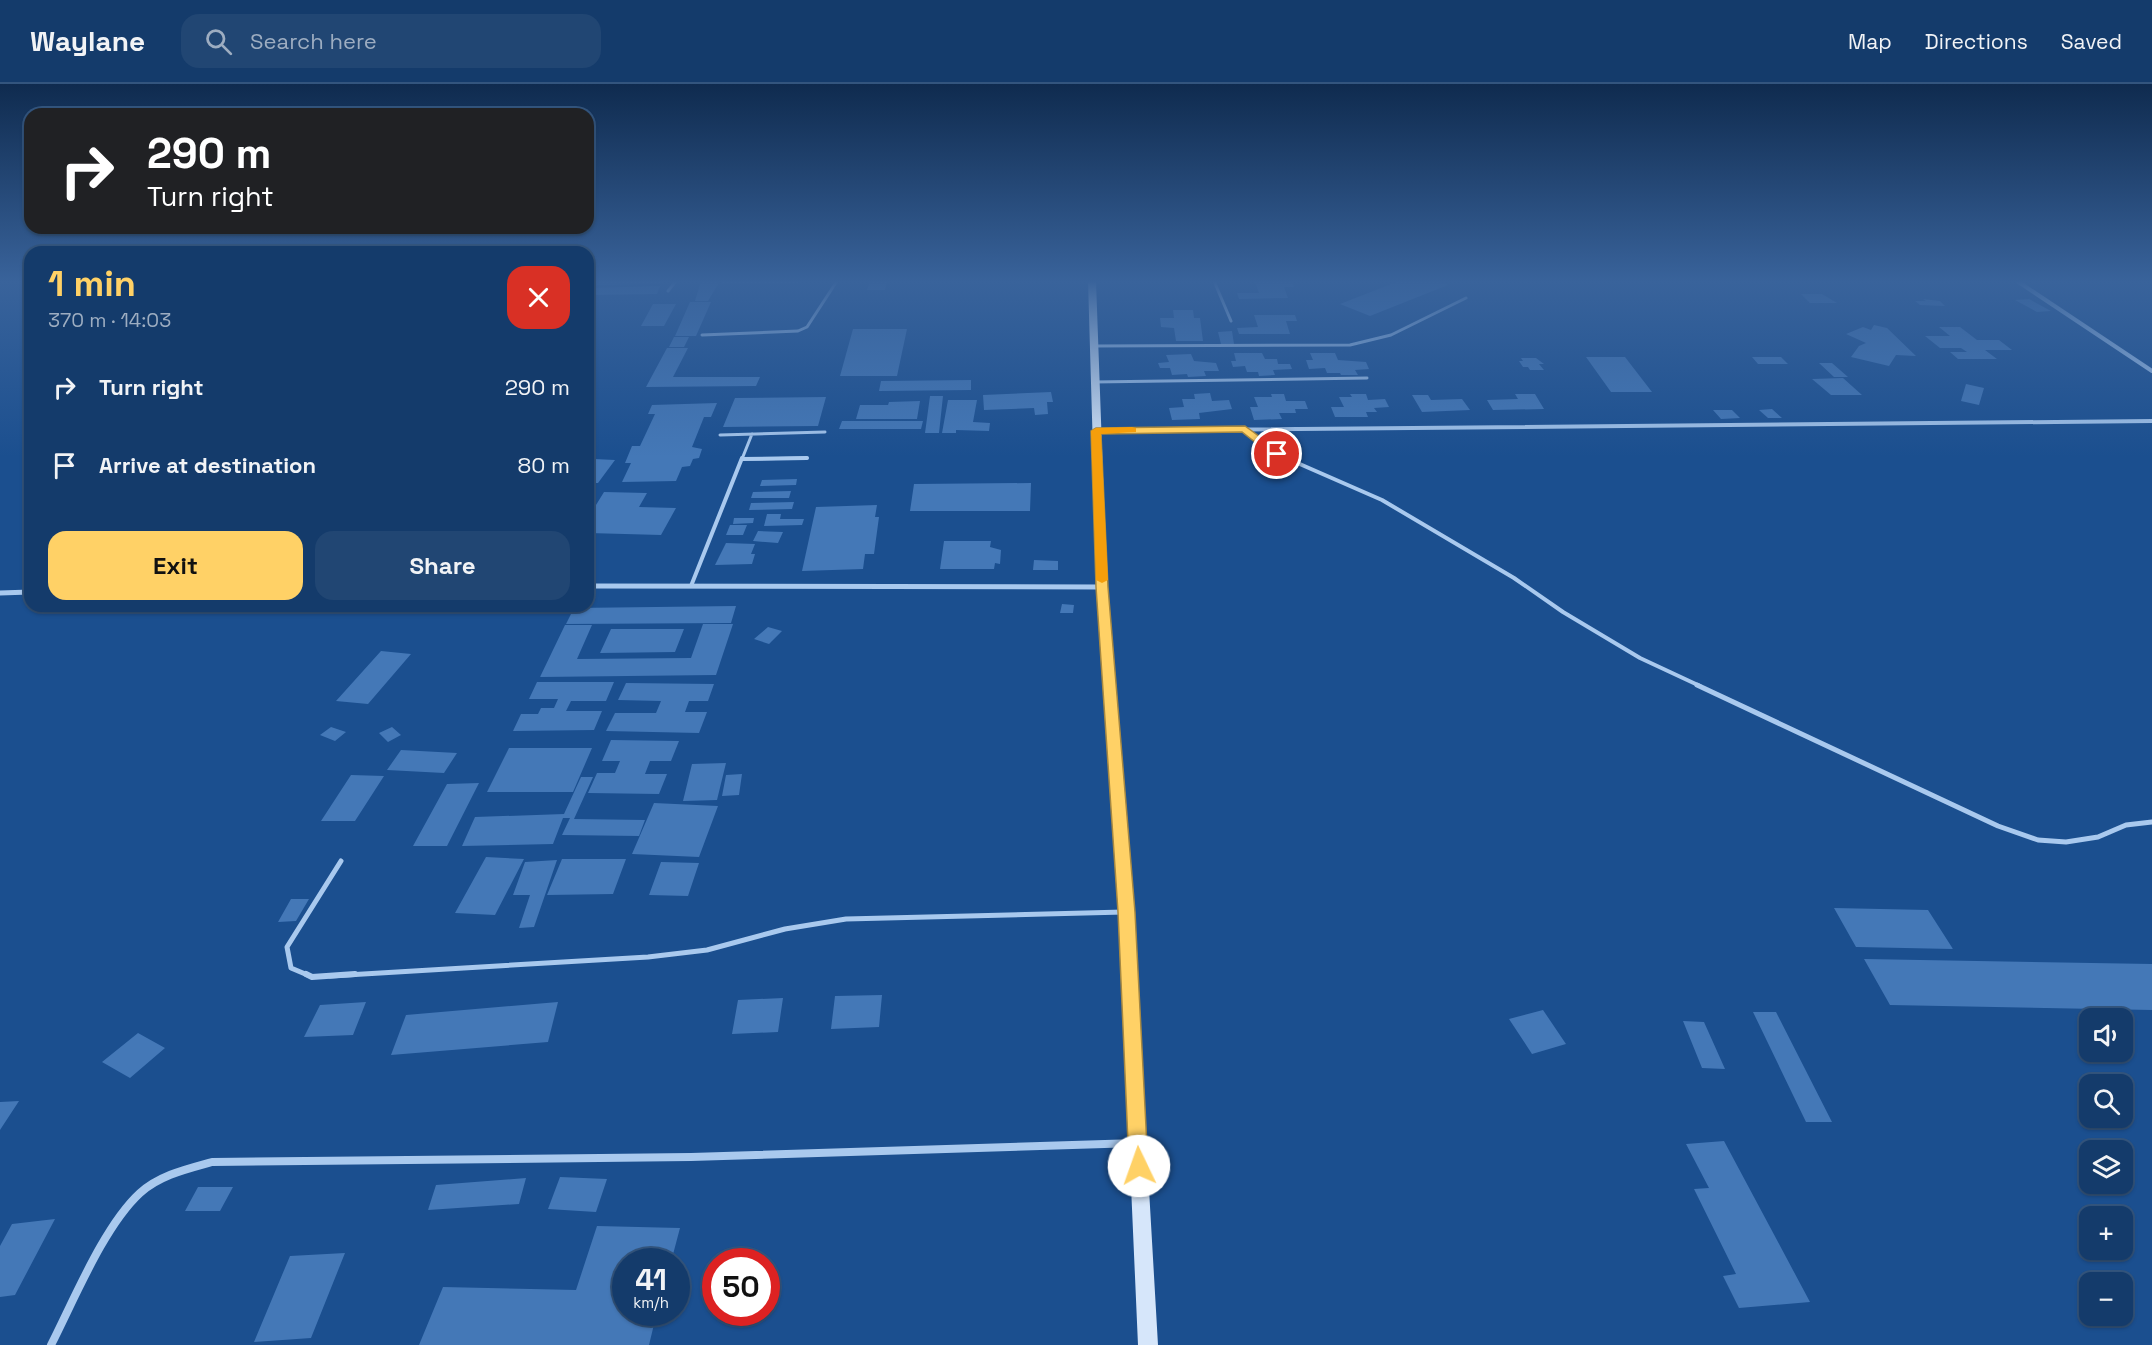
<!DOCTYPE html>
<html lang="en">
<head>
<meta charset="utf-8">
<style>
  :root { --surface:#143b6b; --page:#214673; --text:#f1f3f6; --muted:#9dadc1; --line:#33557e; --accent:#ffd166 }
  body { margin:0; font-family:"Space Grotesk",sans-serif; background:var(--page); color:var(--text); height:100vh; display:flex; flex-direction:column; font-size:22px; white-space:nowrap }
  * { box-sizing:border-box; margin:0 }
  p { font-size:20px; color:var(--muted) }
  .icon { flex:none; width:33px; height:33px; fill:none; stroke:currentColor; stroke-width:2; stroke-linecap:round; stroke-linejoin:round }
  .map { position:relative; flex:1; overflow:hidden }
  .sheet { position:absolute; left:24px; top:162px; width:570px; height:366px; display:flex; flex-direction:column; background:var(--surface); border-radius:18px; box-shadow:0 2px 4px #0004,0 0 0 2px var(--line) }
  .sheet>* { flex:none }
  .guide { position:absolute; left:24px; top:24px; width:570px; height:126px; border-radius:18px; box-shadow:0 2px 4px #0004,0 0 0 2px var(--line); background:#202124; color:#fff; overflow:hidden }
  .controls { position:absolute; left:2079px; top:924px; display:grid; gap:12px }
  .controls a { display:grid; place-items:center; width:54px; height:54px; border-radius:12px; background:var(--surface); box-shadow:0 2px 4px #0004,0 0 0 2px var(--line); font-size:30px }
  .speed { position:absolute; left:612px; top:1164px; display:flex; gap:12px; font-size:30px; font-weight:700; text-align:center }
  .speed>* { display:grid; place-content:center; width:78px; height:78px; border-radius:50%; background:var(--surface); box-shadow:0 2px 4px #0004,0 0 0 2px var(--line); line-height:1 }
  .speed small { font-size:15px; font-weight:400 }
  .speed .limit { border:9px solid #d22; background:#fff; color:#111 }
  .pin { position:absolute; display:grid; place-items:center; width:51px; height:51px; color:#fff; margin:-26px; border:3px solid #fff; border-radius:50%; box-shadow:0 2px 6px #0007 }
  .me { position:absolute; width:66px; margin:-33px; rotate:357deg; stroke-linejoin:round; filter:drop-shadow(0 0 4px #0008) }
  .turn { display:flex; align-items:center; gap:21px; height:126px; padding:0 24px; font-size:27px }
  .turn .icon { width:78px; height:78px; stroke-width:2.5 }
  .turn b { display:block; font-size:42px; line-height:51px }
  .round { display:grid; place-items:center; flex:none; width:63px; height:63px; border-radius:18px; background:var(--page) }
  .head { display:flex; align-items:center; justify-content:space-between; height:102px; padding:0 24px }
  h1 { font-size:36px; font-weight:700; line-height:45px; color:var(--accent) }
  .primary-button { display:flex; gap:12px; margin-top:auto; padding:12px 24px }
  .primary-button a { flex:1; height:69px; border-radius:18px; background:var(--accent); color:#111; font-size:24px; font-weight:700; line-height:69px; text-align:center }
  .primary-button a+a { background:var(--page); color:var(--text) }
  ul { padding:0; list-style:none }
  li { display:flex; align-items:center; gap:18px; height:78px; padding:0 24px }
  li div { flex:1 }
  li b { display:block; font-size:22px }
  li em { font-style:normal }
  header { display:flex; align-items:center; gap:36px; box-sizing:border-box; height:84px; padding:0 30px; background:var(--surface); border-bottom:2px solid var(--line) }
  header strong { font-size:28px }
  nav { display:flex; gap:33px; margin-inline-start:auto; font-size:21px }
  .search { width:420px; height:54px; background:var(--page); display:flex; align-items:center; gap:15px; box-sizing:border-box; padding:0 21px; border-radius:18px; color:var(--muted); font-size:22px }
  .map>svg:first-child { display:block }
  .building { fill:#4478b7 }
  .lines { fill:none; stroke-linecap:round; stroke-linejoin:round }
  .service-far3 { stroke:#a9c9ee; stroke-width:3 }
  .service-far2 { stroke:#a9c9ee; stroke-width:4 }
  .service-far1 { stroke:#a9c9ee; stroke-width:5 }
  .service { stroke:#a9c9ee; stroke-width:6 }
  .minor-far2 { stroke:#a9c9ee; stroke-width:4 }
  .minor-far1 { stroke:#a9c9ee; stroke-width:5 }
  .minor { stroke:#a9c9ee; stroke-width:8 }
  .secondary { fill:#d6e6fa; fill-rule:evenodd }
  .route { fill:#ffd166; stroke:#a68842; stroke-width:1.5 }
  .slow { fill:#f59e0b }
</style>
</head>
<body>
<header>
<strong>Waylane</strong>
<div class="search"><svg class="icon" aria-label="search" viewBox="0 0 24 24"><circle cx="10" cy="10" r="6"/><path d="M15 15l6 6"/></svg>Search here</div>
<nav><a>Map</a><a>Directions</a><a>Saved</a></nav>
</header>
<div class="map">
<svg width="2152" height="1261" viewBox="0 0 2152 1261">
  <rect width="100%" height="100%" fill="#1b4f8f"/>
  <!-- building -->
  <path class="building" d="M588,197H661L660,200L588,201Z
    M701,197H720L708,217H695Z
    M722,197H799L798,199L721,200Z
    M870,197H887L885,206H867Z
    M1291,197L1294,203H1284L1288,214L1239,215L1237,209H1259L1255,198Z
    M1399,197H1438L1448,201L1370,232L1340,220Z
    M660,202L657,210L588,211V204Z
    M1801,210H1822L1837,219H1810Z
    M1923,215L1940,217L1945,222L1920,221L1915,217H1926Z
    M2029,215L2051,227L2037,228L2015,216Z
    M690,218H711L696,252H675Z
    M653,220H676L664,242H641Z
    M1173,226H1193L1194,234H1200L1203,257H1176L1174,244L1161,243L1160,234H1174Z
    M1254,231H1295L1297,237H1286L1290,250H1239L1237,244L1258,243Z
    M1874,241L1887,244L1916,272L1896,271L1889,282L1851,273L1859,262L1866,259L1846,250L1863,243L1871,246Z
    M1939,243H1960L1977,256H1999L2012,266H1985L1997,275H1958L1950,268H1967L1961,264H1940L1925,252H1950Z
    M853,245H907L897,292H840Z
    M1232,247L1234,260H1221L1218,248Z
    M674,253H689L684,263H669Z
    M667,264H688L673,293H760L756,302L646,303Z
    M1234,269H1262L1265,275H1277L1278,280H1290L1292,285L1273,286L1275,291L1259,292L1258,288H1247L1245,282L1233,283L1231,277H1236Z
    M1310,269H1335L1338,276L1366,278L1369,285L1355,286L1358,291H1341L1340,289H1327L1325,284L1309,285L1306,276H1313Z
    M1191,270L1194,277L1216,279L1219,287H1204L1206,292L1188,293L1187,290L1172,291L1170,284H1160L1158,279L1169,278L1166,271Z
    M1586,273H1625L1652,308H1611Z
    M1752,273H1781L1788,280H1758Z
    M1521,274H1536L1544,280H1539L1544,286H1530L1528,283H1523L1519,277H1523Z
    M1819,279H1832L1848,293H1834Z
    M1843,294L1862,311H1831L1812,295Z
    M971,296V306L879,307L881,297Z
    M1966,300L1984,304L1979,321L1961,317Z
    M1051,308L1053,318H1047L1048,330L1035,331L1034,324L984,326L983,311Z
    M1210,309L1212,317L1229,316L1232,325L1199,329L1200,335L1172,336L1169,324L1184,323L1182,315H1195L1194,310Z
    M1271,310H1284L1286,317H1305L1308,325H1295L1296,329H1279L1282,335L1254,336L1250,323H1258L1254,313H1272Z
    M1350,310H1366L1368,316L1385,315L1389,323L1374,324L1377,328H1366L1368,333H1335L1331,323H1344L1339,313H1352Z
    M1515,310H1535L1544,325L1493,326L1487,316L1518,315Z
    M1412,311H1428L1431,316L1462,315L1470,326L1422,328Z
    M930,312H943L939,349H925Z
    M826,313L818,342L723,343L735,314Z
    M948,316H977L973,338L990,339L989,347L956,346V349H942Z
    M920,317L917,335H856L860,321H888L889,318Z
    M717,319L711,333H704L692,363L702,365L699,374L693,375L690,382L682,383L676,397L622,398L631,379H625L632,362H640L655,330H648L652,321Z
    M1772,325L1782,334H1768L1759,326Z
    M1713,326H1732L1740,334L1721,335Z
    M842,337H923L921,345H839Z
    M594,375L615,376L598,399H588V383Z
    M797,395L796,401L760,402L762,396Z
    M1031,399L1030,427H910L914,400Z
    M791,407L789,414H751L753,408Z
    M604,408L647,409L639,423L676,424L661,451L588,449V434Z
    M794,418L792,425L749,426L751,419Z
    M877,421L875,433H879L874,470H865L863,485L802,487L816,423Z
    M767,430H781L780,435H804L802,441L764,442Z
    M734,434H754L753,439L733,440Z
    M730,441H747L743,451H726Z
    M758,447L783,448L778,459L753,457Z
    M944,457H991L990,463L1001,466L1000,480L995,479L994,485H940Z
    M726,459L755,460L751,470H755L752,480L715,481Z
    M1034,476L1058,477V486H1033Z
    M1062,520L1074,521L1073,529H1060Z
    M736,522L731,539L566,540L574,524Z
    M703,540H733L716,591L540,593L565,541H592L577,575L691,574Z
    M768,543L782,547L769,560L754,555Z
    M611,545H684L675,568L600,569Z
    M381,567L411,570L368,620L336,617Z
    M537,598H614L606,617H571L566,627H602L594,646L513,647L521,630H538L541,624H554L558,615H529Z
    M626,599L714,600L708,617H689L685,628H707L699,649L606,647L615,629H656L661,617L618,616Z
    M331,643L346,648L335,657L320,651Z
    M392,643L401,651L388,658L379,649Z
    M611,656L679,657L671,677H650L645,690H667L659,710L588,709L597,689H615L620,677H602Z
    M509,664H592L573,708H487Z
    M401,666L457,669L444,689L387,686Z
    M726,679L717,716L683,717L692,680Z
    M742,690L739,711L722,712L726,691Z
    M351,691L384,692L355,737H321Z
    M581,693H593L574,735L645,736L639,752L562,751L570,734H563L553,760L462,762L475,733L564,730Z
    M479,699L447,762H413L447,700Z
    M654,719L718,722L699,773L632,770Z
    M486,773L524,775L495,831L455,829Z
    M562,775H626L613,810L547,811Z
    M557,776L534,843L519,844L530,811H513L525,778Z
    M661,778L699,779L688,812L649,811Z
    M291,815H309L296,837L278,838Z
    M1834,824L1928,826L1953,865L1856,863Z
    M1864,875L2152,880V926L1890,921Z
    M882,911L879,943L831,945L835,912Z
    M783,914L778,948L732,950L738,916Z
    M366,918L353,951L304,953L320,921Z
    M558,918L548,958L391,971L406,931Z
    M1543,926L1566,960L1532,970L1509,935Z
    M1753,928H1776L1832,1038H1806Z
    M1683,937L1704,938L1725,985L1702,984Z
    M138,949L165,964L130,994L102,978Z
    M19,1017L0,1046V1018Z
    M1724,1057L1810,1218L1739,1224L1723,1192L1736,1190L1694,1105L1709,1104L1686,1060Z
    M560,1093L607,1095L596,1128L548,1125Z
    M526,1094L519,1120L428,1126L436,1101Z
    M198,1103H233L220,1127H185Z
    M55,1135L15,1211L0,1213V1162L12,1140Z
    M597,1142L680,1144L671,1178H626V1228H657L649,1261H419L443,1203L576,1206Z
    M345,1169L311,1254L254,1258L290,1172Z"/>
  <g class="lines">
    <!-- service-far3 -->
    <path class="service-far3" d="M1214,197L1231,237
      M668,207L676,197
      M702,251L798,247L807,243L837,197
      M1093,262L1350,261L1391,251L1466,214
      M1094,298L1367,294
      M1245,345L1277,370L1289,375
      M720,351L825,348
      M742,375L807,374
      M742,375L752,350"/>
    <!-- service-far2 -->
    <path class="service-far2" d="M1286,374L1382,416L1514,494L1563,528L1640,574L1700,602
      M742,375L807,374
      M691,502L742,374"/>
    <!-- service-far1 -->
    <path class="service-far1" d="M1697,601L1998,742L2038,756L2066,758L2098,753L2126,741L2152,738
      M310,892L291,884L287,863L341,777
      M330,892L648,873L707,866L785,845L846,835L1124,828"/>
    <!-- service -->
    <path class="service" d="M306,890L312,893L355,890"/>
    <!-- minor-far2 -->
    <path class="minor-far2" d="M2017,197L2152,287
      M1096,347L2152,337"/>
    <!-- minor-far1 -->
    <path class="minor-far1" d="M588,502L1102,503
      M0,509L30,508"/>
    <!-- minor -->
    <path class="minor" d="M51,1261C74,1216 104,1142 140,1109C160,1091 187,1085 212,1078L691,1073L1137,1059"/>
    <!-- secondary -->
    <path class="secondary" d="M1088,197H1096L1107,503L1133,828L1158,1261H1138L1119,828L1097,503Z"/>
  </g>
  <!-- sky -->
  <linearGradient id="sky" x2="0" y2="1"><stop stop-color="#0f2b4f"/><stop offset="0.53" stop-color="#39639b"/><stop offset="1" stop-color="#39639b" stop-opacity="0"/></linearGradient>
  <rect width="2152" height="373" fill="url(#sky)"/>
  <!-- route -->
  <path class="route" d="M1245,342L1281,368V373H1274L1242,348L1101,350L1108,503L1135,828L1148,1082L1146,1088L1139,1091L1132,1088L1129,1082L1118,828L1096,503L1091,347L1096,344Z"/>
  <!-- slow -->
  <path class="slow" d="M1132,343L1136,344V348L1101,350L1108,496L1102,499L1096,496L1091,347L1096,344Z"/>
</svg>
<div class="controls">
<a><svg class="icon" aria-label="sound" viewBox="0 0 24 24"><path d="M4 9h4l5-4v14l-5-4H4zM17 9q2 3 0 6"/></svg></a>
<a><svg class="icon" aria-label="search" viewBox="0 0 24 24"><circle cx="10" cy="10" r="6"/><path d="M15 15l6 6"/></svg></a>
<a><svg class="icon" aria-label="layers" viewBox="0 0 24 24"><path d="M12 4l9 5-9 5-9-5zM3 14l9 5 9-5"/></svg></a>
<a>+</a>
<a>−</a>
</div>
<div class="speed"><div>41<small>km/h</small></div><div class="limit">50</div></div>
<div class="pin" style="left:1277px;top:370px;background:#d93025"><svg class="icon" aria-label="arrive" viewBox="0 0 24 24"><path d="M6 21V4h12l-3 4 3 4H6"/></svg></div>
<svg class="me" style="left:1139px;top:1082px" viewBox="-20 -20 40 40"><circle r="19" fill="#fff"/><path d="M0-13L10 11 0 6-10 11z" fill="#ffd166"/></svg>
<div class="guide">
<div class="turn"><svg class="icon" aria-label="right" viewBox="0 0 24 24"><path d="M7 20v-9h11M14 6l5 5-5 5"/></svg><div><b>290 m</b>Turn right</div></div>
</div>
<section class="sheet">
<div class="head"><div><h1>1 min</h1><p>370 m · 14:03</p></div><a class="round" style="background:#d93025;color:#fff"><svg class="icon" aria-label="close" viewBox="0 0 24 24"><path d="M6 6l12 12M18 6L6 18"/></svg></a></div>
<ul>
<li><svg class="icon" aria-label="right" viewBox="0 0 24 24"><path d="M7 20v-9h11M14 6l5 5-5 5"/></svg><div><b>Turn right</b></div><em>290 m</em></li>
<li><svg class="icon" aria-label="arrive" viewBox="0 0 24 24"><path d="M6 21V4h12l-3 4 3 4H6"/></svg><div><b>Arrive at destination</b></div><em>80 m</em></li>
</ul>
<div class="primary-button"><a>Exit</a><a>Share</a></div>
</section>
</div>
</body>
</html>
